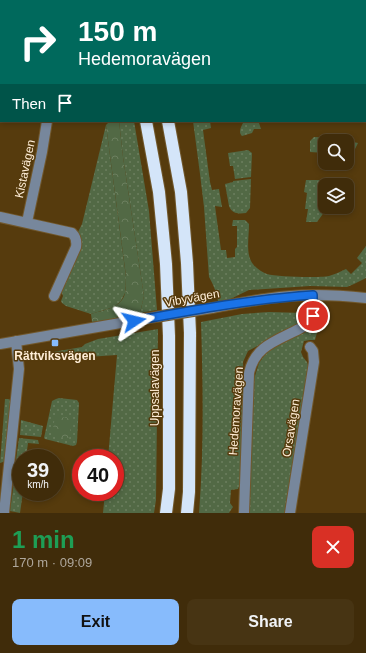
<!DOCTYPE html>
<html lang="en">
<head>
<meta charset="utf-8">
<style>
  :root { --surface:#402c0a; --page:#473413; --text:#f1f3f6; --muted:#aea79c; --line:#59482b; --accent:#87bbfc }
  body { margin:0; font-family:Arial,sans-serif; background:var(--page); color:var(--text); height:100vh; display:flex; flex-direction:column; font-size:15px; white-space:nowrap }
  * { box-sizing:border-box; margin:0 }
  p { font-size:13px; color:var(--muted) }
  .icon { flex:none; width:22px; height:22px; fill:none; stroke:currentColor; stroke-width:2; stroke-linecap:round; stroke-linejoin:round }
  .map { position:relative; height:513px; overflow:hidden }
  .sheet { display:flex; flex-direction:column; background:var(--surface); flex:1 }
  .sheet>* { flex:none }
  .hud { position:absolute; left:0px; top:0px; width:366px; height:122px; box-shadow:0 2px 6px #0003,0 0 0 1px var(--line); background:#00695c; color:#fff; overflow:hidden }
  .controls { position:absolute; left:318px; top:134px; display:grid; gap:8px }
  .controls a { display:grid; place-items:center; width:36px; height:36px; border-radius:8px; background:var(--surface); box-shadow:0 2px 6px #0003,0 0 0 1px var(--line); font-size:20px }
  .speed { position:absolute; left:12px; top:449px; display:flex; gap:8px; font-size:20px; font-weight:700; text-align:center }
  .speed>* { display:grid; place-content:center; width:52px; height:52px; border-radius:50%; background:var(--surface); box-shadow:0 2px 6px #0003,0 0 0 1px var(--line); line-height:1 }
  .speed small { font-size:10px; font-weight:400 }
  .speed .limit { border:6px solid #d22; background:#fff; color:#111 }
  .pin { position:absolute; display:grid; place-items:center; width:34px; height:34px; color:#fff; margin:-17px; border:2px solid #fff; border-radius:50%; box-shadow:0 1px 4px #0007 }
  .me { position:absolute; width:44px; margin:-22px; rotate:80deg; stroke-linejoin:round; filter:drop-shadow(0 0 3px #0008) }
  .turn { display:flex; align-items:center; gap:14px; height:84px; padding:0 12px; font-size:18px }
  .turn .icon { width:52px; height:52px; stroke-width:2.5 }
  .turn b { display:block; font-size:28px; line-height:34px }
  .then { display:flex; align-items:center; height:38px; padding:0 12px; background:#0003; gap:8px; font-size:15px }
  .round { display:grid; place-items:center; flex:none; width:42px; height:42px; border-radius:8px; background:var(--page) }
  .summary { display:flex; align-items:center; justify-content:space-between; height:68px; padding:0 12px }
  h1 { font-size:24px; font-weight:800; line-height:30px; color:#1e9e55 }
  .cta { display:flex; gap:8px; margin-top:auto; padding:8px 12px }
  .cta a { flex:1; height:46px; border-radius:8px; background:var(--accent); color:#111; font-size:16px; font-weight:800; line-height:46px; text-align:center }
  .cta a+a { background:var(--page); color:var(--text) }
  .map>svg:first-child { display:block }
  .grass { fill:url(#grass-dots) }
  .forest { fill:url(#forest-crowns) }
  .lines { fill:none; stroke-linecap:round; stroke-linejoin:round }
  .minor-casing { stroke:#71582d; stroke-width:12 }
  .highway-casing { stroke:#71582d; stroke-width:14 }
  .minor { stroke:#77879c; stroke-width:10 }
  .highway { stroke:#d4e5f9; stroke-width:12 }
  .minor-bridge-casing { stroke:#71582d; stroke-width:12; stroke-linecap:butt }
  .minor-bridge { stroke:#77879c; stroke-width:10 }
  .route-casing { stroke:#114b97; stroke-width:10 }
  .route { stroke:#1a73e8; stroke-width:7 }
  .poi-dot { fill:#87bbfc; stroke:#563b0d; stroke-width:1.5 }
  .labels { text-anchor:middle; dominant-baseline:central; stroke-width:3; stroke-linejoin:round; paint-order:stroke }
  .street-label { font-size:12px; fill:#ffeed7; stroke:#563b0d }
  .poi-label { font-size:12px; font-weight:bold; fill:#ffeed7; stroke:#563b0d }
</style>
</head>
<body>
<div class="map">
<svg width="366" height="513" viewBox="0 0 366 513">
  <defs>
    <pattern id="grass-dots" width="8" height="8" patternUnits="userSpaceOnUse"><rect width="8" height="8" fill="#526945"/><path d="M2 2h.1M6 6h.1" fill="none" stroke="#6c7f5f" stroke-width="1.8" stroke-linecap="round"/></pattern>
    <pattern id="forest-crowns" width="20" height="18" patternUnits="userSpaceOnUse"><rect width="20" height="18" fill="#526945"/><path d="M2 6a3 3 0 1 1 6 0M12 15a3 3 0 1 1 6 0" fill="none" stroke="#6c7f5f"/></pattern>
  </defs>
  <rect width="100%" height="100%" fill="#563b0d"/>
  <!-- grass -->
  <path class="grass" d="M119,121H134L149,211L157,310L140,313L144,296L123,157Z
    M193,121H210L211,128L203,130L210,182L212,190L219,189L222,207L215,206L221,250H226L227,258L235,257V249L237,247V226H232L233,220H245L249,224C249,236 246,251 251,261C254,267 261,272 267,274C277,277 318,278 329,276C335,274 340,272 346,269L351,274L362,263L357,258L366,246V278L354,284L347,287L310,286L249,290L222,303L218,301C217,293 213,284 209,277L204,207L200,174Z
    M249,122L259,123L261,129H254L252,133L242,136C238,132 241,127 243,123Z
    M106,125L126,277L125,293L121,301L114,307L91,314L66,306L62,303L61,301L63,296L61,290L77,234L82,224Z
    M314,137L334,138L358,143L351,157L347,156V141H325V153L310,152V141Z
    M248,150L252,153L251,177L235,179L233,166H230L228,153Z
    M251,179L250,208L246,213C239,214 232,214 229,206L225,184L233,182V181Z
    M306,180H326L331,182L329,185H325V193L319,205L325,211L317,222H306L308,209H305L307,193L304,192Z
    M269,312L304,313L302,319L299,324L248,351L243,362L244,387L240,484L238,489L231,490L230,503L233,507L229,513H199C204,450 203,386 201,322L242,314Z
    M322,314L315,340H310L304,341L301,352L303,357L307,362L310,371L287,513H249L254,379L259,363L267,352L281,343L292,338L304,333L316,326Z
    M158,329L156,500L154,513H103L105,492H115V458H108L117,355L27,361L47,353L82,347L85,344L98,339Z
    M59,398L77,400L79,403L77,442L76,445L73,446L45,439L44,438L52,401L56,399Z
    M5,399H8L11,400V404L5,461L3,462L0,463Z
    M21,420L43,426L41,437L20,435Z
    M19,438L38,440L39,444L28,443L26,458H21V471L16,469L15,467Z
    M15,475L21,476V492H23L20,513L10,511Z"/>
  <!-- forest -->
  <path class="forest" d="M110,121H119L123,157L144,296L140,313L129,317L92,322L91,314C103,310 122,308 125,293C126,288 125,282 126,276L106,125Z
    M55,416L72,419L69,439L52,436Z"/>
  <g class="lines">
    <!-- minor casing -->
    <g class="minor-casing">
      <path id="minor" d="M281,0L287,1
        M66,1V0
        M365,14H366
        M0,39H1
        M0,217L72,233C76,237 77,241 76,247L54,296
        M27,222L42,152L47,121
        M212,308C245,302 280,295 313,295C331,295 349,296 366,298
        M0,344L149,318
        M4,513L19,369L16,341
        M244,513L249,373C255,346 276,341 299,329C304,327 310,322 312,317C315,310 313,302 313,295
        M290,513L314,362L313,351L310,347"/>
    </g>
    <!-- highway casing -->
    <g class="highway-casing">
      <path id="highway" d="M122,0V1
        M145,0V1
        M146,121L159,192L166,264L169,336V489L166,513
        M168,121L181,192L187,263L190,333L189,492L187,513"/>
    </g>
    <!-- minor -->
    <use href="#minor" class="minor"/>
    <!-- highway -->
    <use href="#highway" class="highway"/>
    <!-- minor-bridge casing -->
    <g class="minor-bridge-casing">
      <path id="minor-bridge" d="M149,318L212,308"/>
    </g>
    <!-- minor-bridge -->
    <use href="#minor-bridge" class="minor-bridge"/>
  </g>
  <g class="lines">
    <!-- route casing -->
    <g class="route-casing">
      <path id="route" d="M134,321C194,310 253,299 313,295V316"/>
    </g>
    <!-- route -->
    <use href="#route" class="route"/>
  </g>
  <!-- markers -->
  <rect class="poi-dot" x="51" y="339" width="8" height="8" rx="2"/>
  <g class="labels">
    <!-- street labels -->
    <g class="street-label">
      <text transform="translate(25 169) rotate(-78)">Kistavägen</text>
      <text transform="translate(192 298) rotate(-10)">Vibyvägen</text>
      <text transform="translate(155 388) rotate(-90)">Uppsalavägen</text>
      <text transform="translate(236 411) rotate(-86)">Hedemoravägen</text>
      <text transform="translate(291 428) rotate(-81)">Orsavägen</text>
    </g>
    <!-- poi labels -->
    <g class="poi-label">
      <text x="55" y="356">Rättviksvägen</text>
    </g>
  </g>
</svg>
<div class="controls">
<a><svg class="icon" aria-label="search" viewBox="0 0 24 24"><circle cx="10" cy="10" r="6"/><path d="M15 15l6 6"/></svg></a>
<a><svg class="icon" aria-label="layers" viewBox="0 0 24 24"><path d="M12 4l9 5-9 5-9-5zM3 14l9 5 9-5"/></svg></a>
</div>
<div class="speed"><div>39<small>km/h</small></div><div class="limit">40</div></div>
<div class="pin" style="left:313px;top:316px;background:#d93025"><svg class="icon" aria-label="arrive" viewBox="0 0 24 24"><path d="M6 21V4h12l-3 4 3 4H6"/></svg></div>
<svg class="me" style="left:134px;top:321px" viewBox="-20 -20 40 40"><path d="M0-17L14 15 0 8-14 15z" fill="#1a73e8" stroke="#fff" stroke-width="4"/></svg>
<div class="hud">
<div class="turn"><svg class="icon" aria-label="right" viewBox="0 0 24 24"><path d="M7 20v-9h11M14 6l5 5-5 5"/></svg><div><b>150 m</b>Hedemoravägen</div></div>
<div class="then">Then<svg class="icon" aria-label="arrive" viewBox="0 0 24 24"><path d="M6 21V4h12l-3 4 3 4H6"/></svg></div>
</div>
</div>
<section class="sheet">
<div class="summary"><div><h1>1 min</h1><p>170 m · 09:09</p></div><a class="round" style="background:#d93025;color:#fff"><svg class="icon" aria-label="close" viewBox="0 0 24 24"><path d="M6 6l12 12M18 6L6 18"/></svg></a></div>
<div class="cta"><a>Exit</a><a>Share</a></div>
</section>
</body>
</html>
